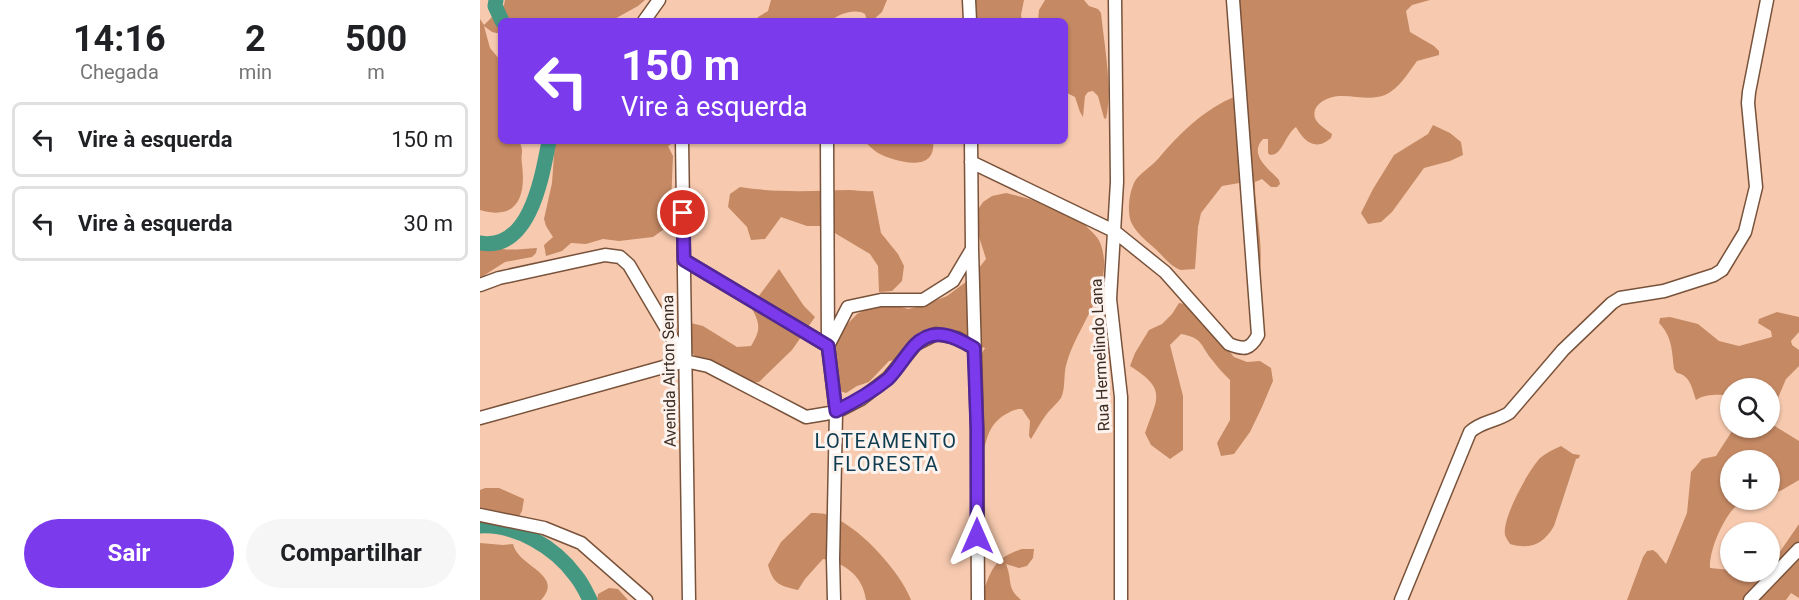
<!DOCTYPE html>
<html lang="pt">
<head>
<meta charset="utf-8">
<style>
  :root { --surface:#fff; --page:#f6f6f6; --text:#202124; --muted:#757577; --line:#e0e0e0; --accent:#7c3aed }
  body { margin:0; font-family:Roboto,sans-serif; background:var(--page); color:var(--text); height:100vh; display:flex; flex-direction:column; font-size:22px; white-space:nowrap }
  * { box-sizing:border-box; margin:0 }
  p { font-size:20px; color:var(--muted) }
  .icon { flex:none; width:33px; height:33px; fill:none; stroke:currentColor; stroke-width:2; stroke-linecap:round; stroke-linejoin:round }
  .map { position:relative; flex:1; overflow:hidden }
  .sheet { display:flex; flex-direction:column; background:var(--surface); width:480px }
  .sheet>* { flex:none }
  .guide { position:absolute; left:18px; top:18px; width:570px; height:126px; border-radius:9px; box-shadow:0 2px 4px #0004; background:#7c3aed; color:#fff; overflow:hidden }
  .controls { position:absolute; left:1240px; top:378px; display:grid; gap:12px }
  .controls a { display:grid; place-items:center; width:60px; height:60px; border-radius:50%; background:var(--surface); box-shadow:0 2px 4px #0004; font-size:30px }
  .pin { position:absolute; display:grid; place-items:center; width:51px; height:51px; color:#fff; margin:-26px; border:3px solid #fff; border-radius:50%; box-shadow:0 2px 6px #0007 }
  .me { position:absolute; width:66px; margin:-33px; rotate:0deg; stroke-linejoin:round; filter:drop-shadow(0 0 4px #0008) }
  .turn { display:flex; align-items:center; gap:21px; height:126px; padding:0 24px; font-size:27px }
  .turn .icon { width:78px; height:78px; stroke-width:2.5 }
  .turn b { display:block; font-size:42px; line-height:51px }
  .eta { display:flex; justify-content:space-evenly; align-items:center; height:102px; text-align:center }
  .eta b { font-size:36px; font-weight:700; line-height:42px }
  .action { display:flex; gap:12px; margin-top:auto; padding:12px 24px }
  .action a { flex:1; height:69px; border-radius:36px; background:var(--accent); color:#fff; font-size:24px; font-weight:700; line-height:69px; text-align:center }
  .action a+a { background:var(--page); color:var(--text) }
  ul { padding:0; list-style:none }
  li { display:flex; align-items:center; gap:18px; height:75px; margin:0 12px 9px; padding:0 12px; border:3px solid var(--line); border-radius:9px }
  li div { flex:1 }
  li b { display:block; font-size:22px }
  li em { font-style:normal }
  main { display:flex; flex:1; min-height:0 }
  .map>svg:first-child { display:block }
  .forest { fill:#c58964 }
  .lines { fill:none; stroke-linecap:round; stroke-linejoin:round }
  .river { stroke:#449882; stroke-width:15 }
  .minor-casing { stroke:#78523a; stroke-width:15 }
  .minor { stroke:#fff; stroke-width:12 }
  .route-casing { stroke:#51269a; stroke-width:15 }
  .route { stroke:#7c3aed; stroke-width:10 }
  .labels { text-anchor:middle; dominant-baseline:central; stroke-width:6; stroke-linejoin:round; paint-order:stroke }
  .street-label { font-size:16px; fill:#3c2b20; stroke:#fdf3ee }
  .quarter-label { font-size:20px; letter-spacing:1.5px; fill:#0f3c51; stroke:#fdf3ee }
</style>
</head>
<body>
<main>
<section class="sheet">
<div class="eta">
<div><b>14:16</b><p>Chegada</p></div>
<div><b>2</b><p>min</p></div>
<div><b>500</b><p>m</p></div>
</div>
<ul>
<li><svg class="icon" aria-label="left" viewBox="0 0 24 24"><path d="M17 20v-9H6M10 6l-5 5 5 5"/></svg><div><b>Vire à esquerda</b></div><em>150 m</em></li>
<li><svg class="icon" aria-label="left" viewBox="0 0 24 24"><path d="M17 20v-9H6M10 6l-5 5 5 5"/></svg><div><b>Vire à esquerda</b></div><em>30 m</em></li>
</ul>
<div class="action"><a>Sair</a><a>Compartilhar</a></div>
</section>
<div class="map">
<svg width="1319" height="600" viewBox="0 0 1319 600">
  <rect width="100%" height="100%" fill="#f7caaf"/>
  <!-- forest -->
  <path class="forest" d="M25,0H165L158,6L131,21H21V34L12,32L4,26L10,48L21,61V141H39C45,153 40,153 42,164C46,196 38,221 0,210V19L4,25L24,5Z
    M291,0H407L402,12L392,21H387L385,14C375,8 359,14 350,21H276L278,17L288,11Z
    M492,0H544L541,15L542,21H494Z
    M565,0H604L609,6L618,9L621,13C624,44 633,89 626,119L624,118L618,96L613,91L608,92L605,96L603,117L600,112L595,97L585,92V21H558L559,10Z
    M747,0H950L932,5L926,11L930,32L954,46L959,51V55L937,61C928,73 919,89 905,95C890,101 874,95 859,96C848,97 831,104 835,118C837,124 847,130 852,134L851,138C835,152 824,141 816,127C804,136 803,155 790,155L788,153V139H783C768,155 789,169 799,180L800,184L797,187H791L782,179L775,182C774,208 787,257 777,280L765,182L742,186L721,213L718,227L715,269C711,269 705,270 701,270C690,267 681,253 672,246C665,240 655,231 651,222C647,211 649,192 655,181C661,172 671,167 678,159C701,132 723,110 756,96L750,43Z
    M953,125L970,133L981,142L983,155L970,161L944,168L912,212L901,222L888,224L881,213L893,189L914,155L948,134Z
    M75,141H197L188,146L193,156L191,204L189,212L185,218L187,227L173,237L139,241L123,239L106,244L91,243L82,251L66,256L64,245L73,237L66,226L64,219L72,183Z
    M384,141H453C457,174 415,162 398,153C393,150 389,145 384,141Z
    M260,187C297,193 333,191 369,190C377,190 385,192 393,191L401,233L418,254L424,266L422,281L412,291L399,292L398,266L390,254L343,226H327L301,217L285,239L271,240L267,227L248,207L250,194Z
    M526,193L553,200L602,220C606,229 618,234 621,245C635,286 598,324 587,362C583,373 586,388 581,398C577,404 570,409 566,415C560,423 556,431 551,439L549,436L550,421L542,409C536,409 533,410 528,413C507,424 507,440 501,461V355L505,348L453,333L422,359L409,361L389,382L377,386L366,393L353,389L351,348L358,334L377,314L389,308L415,305L428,309L442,306L467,296L490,279L506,259L495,224L497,211L503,202L512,196Z
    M0,239C20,254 34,249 57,248L56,253L52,257L25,262L0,278Z
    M299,269L324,306L335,317L312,350L279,382L266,383L218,358L208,350L211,323L223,326L257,347L271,346C280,331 281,325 272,309L278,297Z
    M699,303L712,305L754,357L767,362L780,361L791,368L793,381L782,407L770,432L754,454L741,456L737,443L750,420V380C744,374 738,368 733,361C720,346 724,338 701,334L690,345L703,396V450L690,459L671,445L665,433C677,398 688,390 650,366L655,353L669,330L682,324L692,314Z
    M1297,312L1319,317V332L1311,341L1312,345L1319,350V366L1306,379L1298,398L1290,400V388H1251V395C1240,395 1226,393 1216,400C1212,388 1210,375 1197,373L1194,369C1192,351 1192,336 1179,323L1180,318L1190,317L1218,324L1239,341L1259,346L1292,337L1291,331L1278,323L1279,319Z
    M1290,423L1319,441V480L1302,490L1290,495V460H1251V500H1264C1247,508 1229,548 1230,568L1251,570V572H1259L1270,576L1279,577L1286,572H1290V566L1319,524V598L1311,593L1306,600H1147L1163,557L1167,551L1173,550L1177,553L1186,564L1207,513L1211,472L1222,459L1236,456L1254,428H1290Z
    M1081,446L1093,454L1100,455L1099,458L1096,459L1074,526C1064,544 1050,550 1030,544C1029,542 1026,538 1025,535C1022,518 1048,471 1060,458C1066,453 1074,449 1081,446Z
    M5,488H19L44,499L42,511L35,523L22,526L0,521V490Z
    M331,513C336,513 341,513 345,514C377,523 420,571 431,600H386C383,577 366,563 343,559L325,579L318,590C300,586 293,584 288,565L301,542Z
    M0,543L23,545L33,544C38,567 85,574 61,600H0Z
    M542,549H554L553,558L547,566L539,568L526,564C533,582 526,587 541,600H500C511,573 511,559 542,549Z
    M129,588L138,589L148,600H117L118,594Z"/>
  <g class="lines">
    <!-- river -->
    <path class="river" d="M16,0L15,6L22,21
      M0,243C50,252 62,177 69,141
      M0,526C36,524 75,547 96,576C102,583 106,592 110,600"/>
    <!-- minor casing -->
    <g class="minor-casing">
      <path id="minor" d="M489,0L490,21
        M635,0L637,182L630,299L641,397V600
        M164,21L179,0
        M202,141L209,600
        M347,141L348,346L356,412L353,559L354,600
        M491,162L634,231L685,272L749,344C764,350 770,350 778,335L753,0
        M492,249L497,429L498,600
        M204,260L348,346
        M0,285L19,278L125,255L140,257L149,265L205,360
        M350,342L368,307L401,300H443L473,281L492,249L491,141
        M0,418L205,361L228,366L326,417L356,412L381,399L408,378L436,344L456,334L477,338L494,348
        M0,515L64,528L101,543L166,600
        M921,600L990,432C1002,421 1015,422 1029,413L1083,350L1132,303L1140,298L1184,291L1234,275L1242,270L1265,232L1276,187L1268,103L1269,92L1287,0
        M1270,600L1319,549"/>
    </g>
    <!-- minor -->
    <use href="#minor" class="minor"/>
  </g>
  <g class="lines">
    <!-- route casing -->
    <g class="route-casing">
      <path id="route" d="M203,213L204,260L348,346L356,411C374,402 392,392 408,379C418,369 425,356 434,346C453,326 474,336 494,348L497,429V536"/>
    </g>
    <!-- route -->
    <use href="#route" class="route"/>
  </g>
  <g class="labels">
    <!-- street labels -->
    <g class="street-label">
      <text transform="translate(620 355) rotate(-93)">Rua Hermelindo Lana</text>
      <text transform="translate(189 371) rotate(-91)">Avenida Airton Senna</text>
    </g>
    <!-- quarter labels -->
    <g class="quarter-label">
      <text x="406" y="441">LOTEAMENTO<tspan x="406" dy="23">FLORESTA</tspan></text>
    </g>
  </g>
</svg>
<div class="controls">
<a><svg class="icon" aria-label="search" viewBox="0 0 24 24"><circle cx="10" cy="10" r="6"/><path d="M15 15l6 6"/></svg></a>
<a>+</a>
<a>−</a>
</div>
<div class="pin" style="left:203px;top:213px;background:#d93025"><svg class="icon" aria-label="arrive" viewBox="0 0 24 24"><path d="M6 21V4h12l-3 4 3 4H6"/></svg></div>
<svg class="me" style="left:497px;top:536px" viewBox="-20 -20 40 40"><path d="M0-17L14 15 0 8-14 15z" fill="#7c3aed" stroke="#fff" stroke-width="4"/></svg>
<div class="guide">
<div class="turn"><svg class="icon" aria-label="left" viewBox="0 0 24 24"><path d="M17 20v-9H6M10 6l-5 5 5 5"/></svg><div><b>150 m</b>Vire à esquerda</div></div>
</div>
</div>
</main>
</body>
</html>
